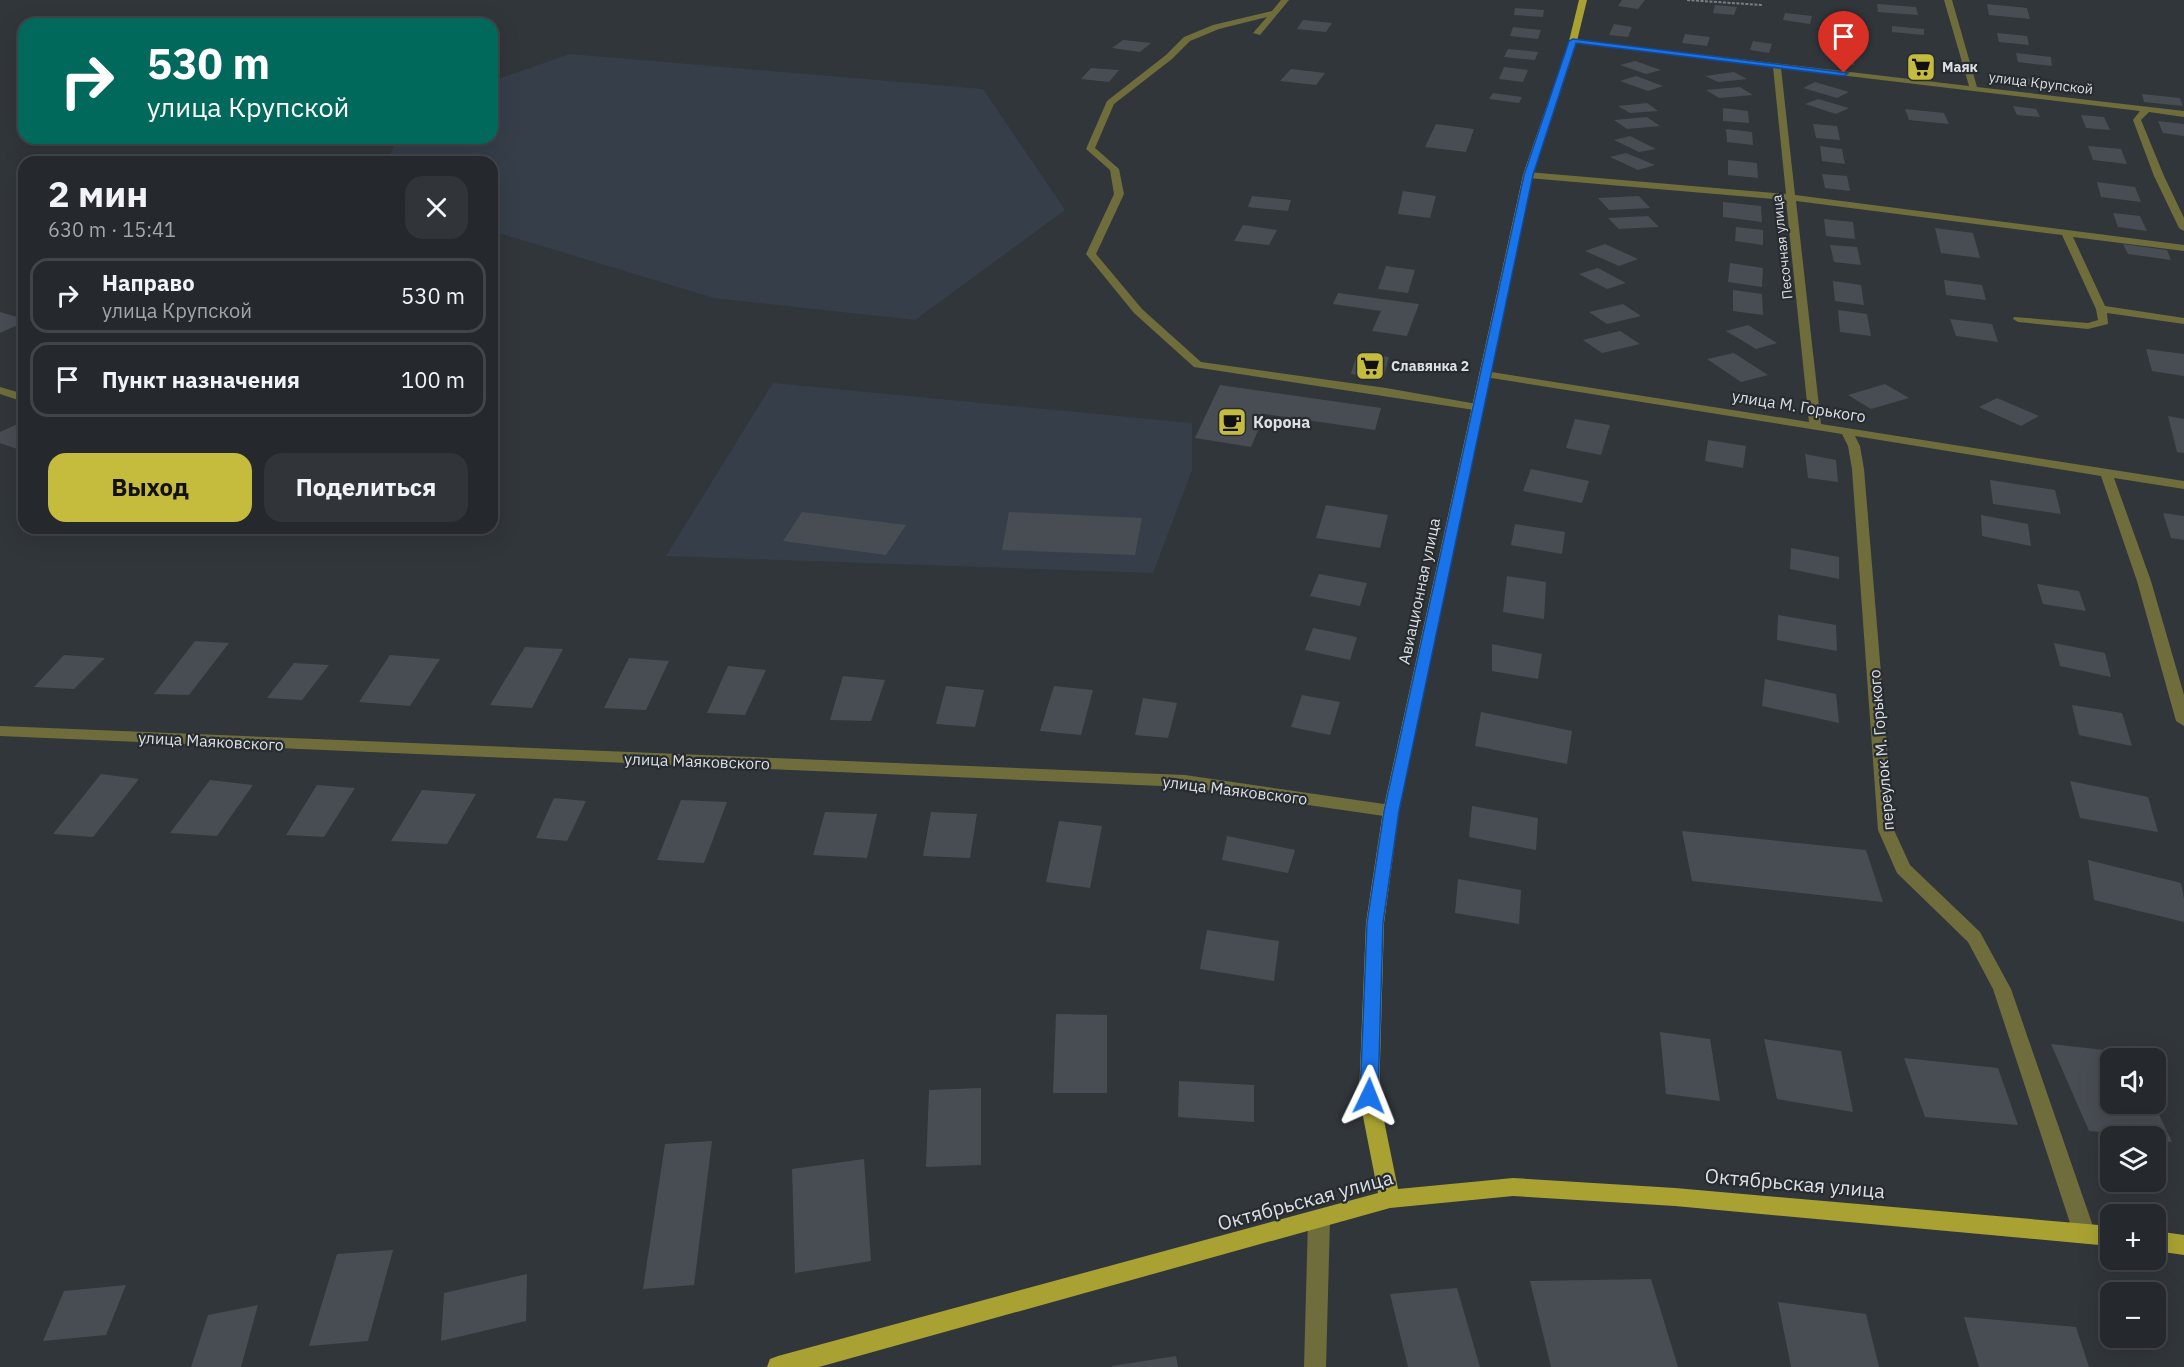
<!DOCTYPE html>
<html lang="ru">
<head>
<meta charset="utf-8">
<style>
  :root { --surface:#25282c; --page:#313438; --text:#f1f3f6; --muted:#a3a6a9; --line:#424448; --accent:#c5bc3d }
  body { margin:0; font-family:"IBM Plex Sans",sans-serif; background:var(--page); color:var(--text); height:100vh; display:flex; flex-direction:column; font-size:22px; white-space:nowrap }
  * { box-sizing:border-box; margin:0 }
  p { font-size:20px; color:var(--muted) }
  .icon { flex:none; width:33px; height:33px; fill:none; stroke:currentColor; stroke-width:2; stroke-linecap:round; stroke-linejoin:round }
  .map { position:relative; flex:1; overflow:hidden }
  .details { position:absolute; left:18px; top:156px; width:480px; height:378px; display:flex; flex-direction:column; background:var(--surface); border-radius:18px; box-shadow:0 6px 24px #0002,0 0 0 2px var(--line) }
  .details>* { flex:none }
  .banner { position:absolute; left:18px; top:18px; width:480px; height:126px; border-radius:18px; box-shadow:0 6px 24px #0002,0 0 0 2px var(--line); background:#00695c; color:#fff; overflow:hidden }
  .buttons { position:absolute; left:2100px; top:1048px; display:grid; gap:12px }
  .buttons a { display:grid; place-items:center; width:66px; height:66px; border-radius:12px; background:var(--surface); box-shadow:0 6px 24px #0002,0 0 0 2px var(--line); font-size:30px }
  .pin { position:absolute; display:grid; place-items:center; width:51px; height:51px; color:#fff; margin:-62px -26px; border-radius:50% 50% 50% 0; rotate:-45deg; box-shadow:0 0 6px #0007 }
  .pin .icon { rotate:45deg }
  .me { position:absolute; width:66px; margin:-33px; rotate:2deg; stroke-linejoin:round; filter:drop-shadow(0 0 4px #0008) }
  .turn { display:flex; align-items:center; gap:21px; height:126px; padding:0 30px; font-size:27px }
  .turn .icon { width:78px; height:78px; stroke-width:2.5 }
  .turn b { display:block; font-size:42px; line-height:51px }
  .round { display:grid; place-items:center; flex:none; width:63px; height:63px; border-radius:18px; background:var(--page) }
  .headline { display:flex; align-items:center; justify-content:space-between; height:102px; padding:0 30px }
  h1 { font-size:36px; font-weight:800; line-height:45px }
  .cta { display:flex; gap:12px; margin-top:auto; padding:12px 30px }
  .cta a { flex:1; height:69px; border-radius:18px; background:var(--accent); color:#111; font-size:24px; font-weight:800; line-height:69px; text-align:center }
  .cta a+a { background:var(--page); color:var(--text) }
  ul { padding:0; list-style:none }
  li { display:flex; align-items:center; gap:18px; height:75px; margin:0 12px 9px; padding:0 18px; border:3px solid var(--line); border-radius:18px }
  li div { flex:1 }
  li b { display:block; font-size:22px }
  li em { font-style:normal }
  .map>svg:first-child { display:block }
  .built { fill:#363e49 }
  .building { fill:#484d53 }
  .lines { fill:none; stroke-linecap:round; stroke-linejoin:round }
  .path { stroke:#7a7f83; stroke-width:2; stroke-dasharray:3 1.5; stroke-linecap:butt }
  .minor { fill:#706d3c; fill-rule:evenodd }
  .major { fill:#a9a232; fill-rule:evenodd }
  .route { fill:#1a73e8; stroke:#114b97; stroke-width:1.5 }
  .labels { text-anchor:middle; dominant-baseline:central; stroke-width:4.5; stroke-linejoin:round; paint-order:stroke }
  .far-poi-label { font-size:14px; font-weight:bold; fill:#dcdfe3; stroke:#272c31; text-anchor:start }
  .far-street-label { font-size:14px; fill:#dcdfe3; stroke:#272c31 }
  .street-label { font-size:16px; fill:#dcdfe3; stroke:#272c31 }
  .poi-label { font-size:16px; font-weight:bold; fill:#dcdfe3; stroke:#272c31; text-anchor:start }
  .near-street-label { font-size:20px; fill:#dcdfe3; stroke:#272c31 }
</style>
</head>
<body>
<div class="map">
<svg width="2184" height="1367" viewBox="0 0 2184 1367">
  <rect width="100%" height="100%" fill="#31363b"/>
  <!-- built -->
  <path class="built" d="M570,54L983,89L1065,210L915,320L714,298L492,231V162H388L396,138H492V81Z
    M773,383L1192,423V470L1153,573L666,556Z"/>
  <!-- building -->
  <path class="building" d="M1622,0H1645L1638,9L1618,6Z
    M1877,4L1916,7L1918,15L1878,12Z
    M1987,4L2027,8L2030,19L1989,15Z
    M1715,5L1737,7L1734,15L1713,13Z
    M1515,8L1544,10L1543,17L1514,15Z
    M1785,13L1812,16L1810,24L1783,20Z
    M1303,20L1332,23L1326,32L1297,29Z
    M1614,24L1632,27L1628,37L1609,35Z
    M1892,26L1924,29V35L1892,32Z
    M1513,27L1541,30L1538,39L1510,36Z
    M1997,33L2027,36L2029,45L1999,42Z
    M1685,34L1710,37L1707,46L1682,43Z
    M1123,40L1151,43L1140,52L1112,48Z
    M1753,41L1772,44L1769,53L1750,50Z
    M1508,49L1538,52L1535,60L1504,57Z
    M1832,53L1854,56V65L1832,62Z
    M2016,53L2051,57L2052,66L2018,62Z
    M1635,61L1661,70L1646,74L1620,65Z
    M1911,62L1931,64V73L1910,71Z
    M1504,67L1528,70L1523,82L1499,79Z
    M1091,68L1119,70L1109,82L1081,79Z
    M1291,69L1325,73L1316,85L1280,81Z
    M1734,72L1747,79L1718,82L1705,76Z
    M1636,76L1663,86L1648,91L1620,81Z
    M2014,77L2052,81L2054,87L2016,83Z
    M1815,82L1849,92L1837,98L1803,88Z
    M1740,87L1753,95L1719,98L1706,90Z
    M1493,93L1522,97L1519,103L1489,99Z
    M2142,94L2180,98L2183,106L2144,102Z
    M1818,99L1849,108L1836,114L1805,104Z
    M1647,103L1658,111L1630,113L1618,106Z
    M2013,106L2036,109L2040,117L2017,115Z
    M1723,108L1748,111L1749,123L1723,121Z
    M1905,109L1944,113L1949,124L1909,120Z
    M2081,115L2104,117L2110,130L2086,128Z
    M1647,117L1660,126L1627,129L1614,120Z
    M2158,121L2184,124V136L2163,133Z
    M1436,124L1474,129L1466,152L1425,147Z
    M1813,124L1837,126L1840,140L1816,138Z
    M1726,129L1752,132L1753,145L1727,142Z
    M1630,136L1656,149L1639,152L1614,140Z
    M1820,146L1842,149L1845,164L1822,161Z
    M2088,146L2121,149L2127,164L2093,160Z
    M1626,153L1655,165L1638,170L1610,157Z
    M1728,160L1757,163L1758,178L1728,175Z
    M1822,174L1847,176L1850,191L1825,188Z
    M2097,182L2135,187L2141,202L2101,197Z
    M1403,191L1436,196L1430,218L1398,214Z
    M1252,196L1291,200L1288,211L1248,207Z
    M1639,196L1650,208L1609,210L1598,198Z
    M1723,202L1761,206L1762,222L1723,217Z
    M2113,213L2140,216L2147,231L2118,227Z
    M1648,216L1659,227L1619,229L1608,218Z
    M1824,219L1853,222L1855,239L1826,236Z
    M1243,225L1277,230L1269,245L1234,241Z
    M1736,227L1763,230V245L1735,241Z
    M1935,228L1973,233L1980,258L1941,253Z
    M1605,244L1638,259L1619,266L1585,251Z
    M2123,244L2167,250L2171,260L2128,254Z
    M1830,245L1857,247L1861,265L1834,262Z
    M1730,263L1763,268L1762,287L1728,282Z
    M1386,266L1415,270L1408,293L1378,289Z
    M1598,268L1626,283L1607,289L1579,274Z
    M1944,280L1982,285L1986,300L1946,295Z
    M1833,281L1861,285L1864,305L1835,301Z
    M1733,290L1762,294L1763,315L1733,311Z
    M1338,293L1419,304L1407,336L1372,331L1381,311L1333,304Z
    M1623,304L1641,316L1607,324L1589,312Z
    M1838,310L1867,314L1871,336L1840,332Z
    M0,312L24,319V322L0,333Z
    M1950,319L1992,324L1998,342L1956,336Z
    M1748,325L1777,343L1756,349L1726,331Z
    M1620,331L1640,344L1602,353L1583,340Z
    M2146,349L2184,354V376L2152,371Z
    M1357,353L1389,357L1383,379L1351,374Z
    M1734,353L1768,375L1741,382L1707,359Z
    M1885,384L1909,398L1871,409L1848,395Z
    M1220,385L1381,408L1375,430L1265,414L1251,447L1195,438Z
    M1997,398L2039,416L2021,426L1979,407Z
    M2168,416L2184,419V453L2177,452Z
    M1575,419L1610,425L1601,455L1566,448Z
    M24,421V448L20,450L0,443V432Z
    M1708,440L1746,446L1743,468L1705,461Z
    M1805,454L1836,460L1838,482L1808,478Z
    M1531,469L1589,481L1582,503L1523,491Z
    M1990,480L2055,490L2061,514L1993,504Z
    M1326,505L1388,515L1380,548L1316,538Z
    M802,512L906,525L886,555L783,541Z
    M1009,512L1142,518L1135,555L1002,550Z
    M2163,513L2184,516V540L2171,538Z
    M1981,515L2028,524L2031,546L1982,536Z
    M1515,524L1565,532L1562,554L1511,545Z
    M1791,548L1839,557V579L1790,569Z
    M1319,574L1367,583L1360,606L1310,596Z
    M1507,576L1546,582L1544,619L1503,612Z
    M2037,584L2079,591L2086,611L2043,604Z
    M1778,615L1836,625L1837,651L1777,640Z
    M1313,628L1357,637L1350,660L1305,650Z
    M195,641L229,643L189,695L154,694Z
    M2054,643L2105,653L2111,677L2060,666Z
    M1492,644L1542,654L1538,679L1492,671Z
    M525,647L563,649L532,708L490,705Z
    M64,655L105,658L74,689L34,687Z
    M390,655L440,659L410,706L359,702Z
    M629,658L669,661L646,710L604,708Z
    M294,663L329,665L302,700L267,698Z
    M728,666L766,670L745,715L707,713Z
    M843,676L885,680L871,721L830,720Z
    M1765,679L1836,694L1839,723L1762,706Z
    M946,686L984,690L975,727L936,724Z
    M1054,686L1093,690L1081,735L1040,731Z
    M1302,695L1340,702L1330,735L1291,727Z
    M1143,698L1177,703L1168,738L1135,735Z
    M2072,705L2122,713L2132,746L2079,735Z
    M1481,712L1572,731L1567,764L1475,746Z
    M101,774L139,779L93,837L53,834Z
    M210,780L253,785L217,836L170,833Z
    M2070,781L2148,797L2158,832L2080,818Z
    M317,785L355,788L324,837L286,835Z
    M422,790L476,794L447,844L391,841Z
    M554,798L586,801L567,841L536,838Z
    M681,800L727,802L704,863L657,860Z
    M1472,806L1538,818L1536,850L1469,837Z
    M825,812L877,814L867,858L813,855Z
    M931,812L977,814L970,858L923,856Z
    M1059,821L1102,826L1090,888L1046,882Z
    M1682,831L1866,850L1883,902L1692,881Z
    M1227,836L1295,850L1288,873L1222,860Z
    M2088,860L2181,883L2184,899V922L2094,900Z
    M1458,879L1521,890L1519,924L1455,913Z
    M1207,930L1279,941L1274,981L1200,969Z
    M1056,1014L1107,1015V1093H1053Z
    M1660,1032L1710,1039L1720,1101L1666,1094Z
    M1764,1039L1841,1051L1853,1112L1777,1099Z
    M2051,1044L2131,1053L2134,1059H2110V1104H2154L2172,1142L2156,1140V1137L2089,1131Z
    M1904,1058L1998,1068L2018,1125L1925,1117Z
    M1179,1081L1254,1085V1122L1178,1117Z
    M981,1088V1165L926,1167L929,1090Z
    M712,1141L694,1285L643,1289L665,1144Z
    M864,1159L871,1261L795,1273L792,1169Z
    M393,1250L368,1341L309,1346L337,1254Z
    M527,1274L526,1321L441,1341L444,1293Z
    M1651,1279L1678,1367H1551L1530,1281Z
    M126,1285L106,1335L43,1341L64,1291Z
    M1457,1288L1480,1367H1408L1390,1294Z
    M1778,1302L1866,1314L1879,1367H1791Z
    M258,1305L241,1367H191L208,1315Z
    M1964,1317L2076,1327L2089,1367H1979Z
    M1176,1356L1178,1367H1112V1366Z"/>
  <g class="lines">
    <!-- path -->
    <path class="path" d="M1687,0L1762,5"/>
    <!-- minor -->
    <path class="minor" d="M1281,0H1289L1260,35L1253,33L1267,17L1219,29L1190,41L1172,59L1114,104L1095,148L1119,169L1124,194L1096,254L1142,309L1201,362L1386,388L1477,404L1483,408L1481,411L1194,367L1134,313L1086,254L1114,194L1110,170L1086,149L1107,101L1166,55L1184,37L1213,25L1272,11Z
      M1944,0H1952L1977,87L2184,111V117L2149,112L2141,120L2164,176L2184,218V231L2179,228L2154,176L2133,120L2140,111L1781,68L1795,195L2184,245V251L2073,237L2105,306L2184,318V324L2107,313L2108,324L2088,329L2018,322L2013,319L2014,317L2088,323L2098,320L2096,309L2062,235L1796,201L1821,424L2184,481V489L2114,478L2151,581L2184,695V726L2176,721L2137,581L2101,476L1855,436L1860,446L1864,469L1894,830L1910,865L1980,932L2011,989L2095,1232L2092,1239L2084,1242L2076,1239L2073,1232L1993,989L1968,942L1897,873L1878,830L1852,469L1848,446L1842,434L1485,377L1479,374L1485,371L1809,422L1786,200L1528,178L1523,175L1528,172L1786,194L1773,67L1573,43H1570V39L1969,86Z
      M0,387L24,394V402L0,394Z
      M0,726L1185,775L1391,805L1397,807L1399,811L1397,815L1391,817L1185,787L0,736Z
      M1319,1210L1326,1213L1330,1220L1326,1367H1304L1308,1220L1312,1213Z"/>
    <!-- major -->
    <path class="major" d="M1579,0H1587L1577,41L1533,175L1399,811L1384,923L1379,1096L1398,1189L1513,1178L1675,1188L2110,1226V1246L1675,1206L1513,1196L1390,1208L819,1367H767L770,1359L778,1356L1378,1193L1359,1096L1366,923L1383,811L1523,175L1569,41Z
      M2156,1231L2184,1235V1255L2156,1251Z"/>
  </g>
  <!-- route -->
  <path class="route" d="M1573,39L1848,73L1844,76L1576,43L1533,175L1399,811L1383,923L1378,1096L1375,1101L1369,1104L1362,1101L1360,1096L1367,923L1384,811L1524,175L1569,41Z"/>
  <!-- icons -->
  <defs>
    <g id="supermarket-square" transform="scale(1.5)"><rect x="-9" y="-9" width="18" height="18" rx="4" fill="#c5bc3d" stroke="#272c31"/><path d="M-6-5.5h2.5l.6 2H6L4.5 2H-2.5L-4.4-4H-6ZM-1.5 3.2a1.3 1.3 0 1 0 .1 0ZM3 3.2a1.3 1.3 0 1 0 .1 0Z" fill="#111"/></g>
    <g id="cafe-square" transform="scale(1.5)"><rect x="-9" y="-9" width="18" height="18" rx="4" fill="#c5bc3d" stroke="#272c31"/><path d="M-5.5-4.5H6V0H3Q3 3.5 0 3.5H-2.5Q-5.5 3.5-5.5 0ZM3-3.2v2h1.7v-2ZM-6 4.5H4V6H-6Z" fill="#111"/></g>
  </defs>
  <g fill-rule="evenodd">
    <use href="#supermarket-square" x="1921" y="67"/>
    <use href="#supermarket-square" x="1370" y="366"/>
    <use href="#cafe-square" x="1232" y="422"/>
  </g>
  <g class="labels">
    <!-- far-poi labels -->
    <g class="far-poi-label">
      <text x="1942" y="67">Маяк</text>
      <text x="1391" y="366">Славянка 2</text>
    </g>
    <!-- far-street labels -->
    <g class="far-street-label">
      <text transform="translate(2041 83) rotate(7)">улица Крупской</text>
      <text transform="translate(1782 247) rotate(-96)">Песочная улица</text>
    </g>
    <!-- street labels -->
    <g class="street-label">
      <text transform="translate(1799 406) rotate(9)">улица М. Горького</text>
      <text transform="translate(1419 591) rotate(-78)">Авиационная улица</text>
      <text transform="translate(211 741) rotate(3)">улица Маяковского</text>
      <text transform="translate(1881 750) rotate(-95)">переулок М. Горького</text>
      <text transform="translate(697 761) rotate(2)">улица Маяковского</text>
      <text transform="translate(1235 790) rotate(7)">улица Маяковского</text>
    </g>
    <!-- poi labels -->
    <g class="poi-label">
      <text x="1253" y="422">Корона</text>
    </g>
    <!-- near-street labels -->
    <g class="near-street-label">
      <text transform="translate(1795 1183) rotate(5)">Октябрьская улица</text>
      <text transform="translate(1305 1200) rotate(-15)">Октябрьская улица</text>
    </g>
  </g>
</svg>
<div class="buttons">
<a><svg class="icon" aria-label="sound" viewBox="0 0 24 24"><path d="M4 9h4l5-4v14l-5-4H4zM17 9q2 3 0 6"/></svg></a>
<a><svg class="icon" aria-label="layers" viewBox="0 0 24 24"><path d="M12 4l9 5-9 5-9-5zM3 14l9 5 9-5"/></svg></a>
<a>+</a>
<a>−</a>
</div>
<div class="pin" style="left:1844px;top:73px;background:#d93025"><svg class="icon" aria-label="arrive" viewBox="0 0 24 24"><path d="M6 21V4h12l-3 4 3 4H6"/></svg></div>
<svg class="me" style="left:1369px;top:1096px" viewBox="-20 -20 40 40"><path d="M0-17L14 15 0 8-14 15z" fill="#1a73e8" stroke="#fff" stroke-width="4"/></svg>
<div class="banner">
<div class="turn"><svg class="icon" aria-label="right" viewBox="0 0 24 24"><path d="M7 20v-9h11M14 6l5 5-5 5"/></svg><div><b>530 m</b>улица Крупской</div></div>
</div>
<section class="details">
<div class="headline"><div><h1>2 мин</h1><p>630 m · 15:41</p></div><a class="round"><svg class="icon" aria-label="close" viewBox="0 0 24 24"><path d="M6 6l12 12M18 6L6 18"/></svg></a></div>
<ul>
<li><svg class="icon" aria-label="right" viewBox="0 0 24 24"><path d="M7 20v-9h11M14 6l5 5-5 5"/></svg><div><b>Направо</b><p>улица Крупской</p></div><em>530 m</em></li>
<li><svg class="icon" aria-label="arrive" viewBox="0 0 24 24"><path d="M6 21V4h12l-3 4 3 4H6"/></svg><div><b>Пункт назначения</b></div><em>100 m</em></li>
</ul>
<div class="cta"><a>Выход</a><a>Поделиться</a></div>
</section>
</div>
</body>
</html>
